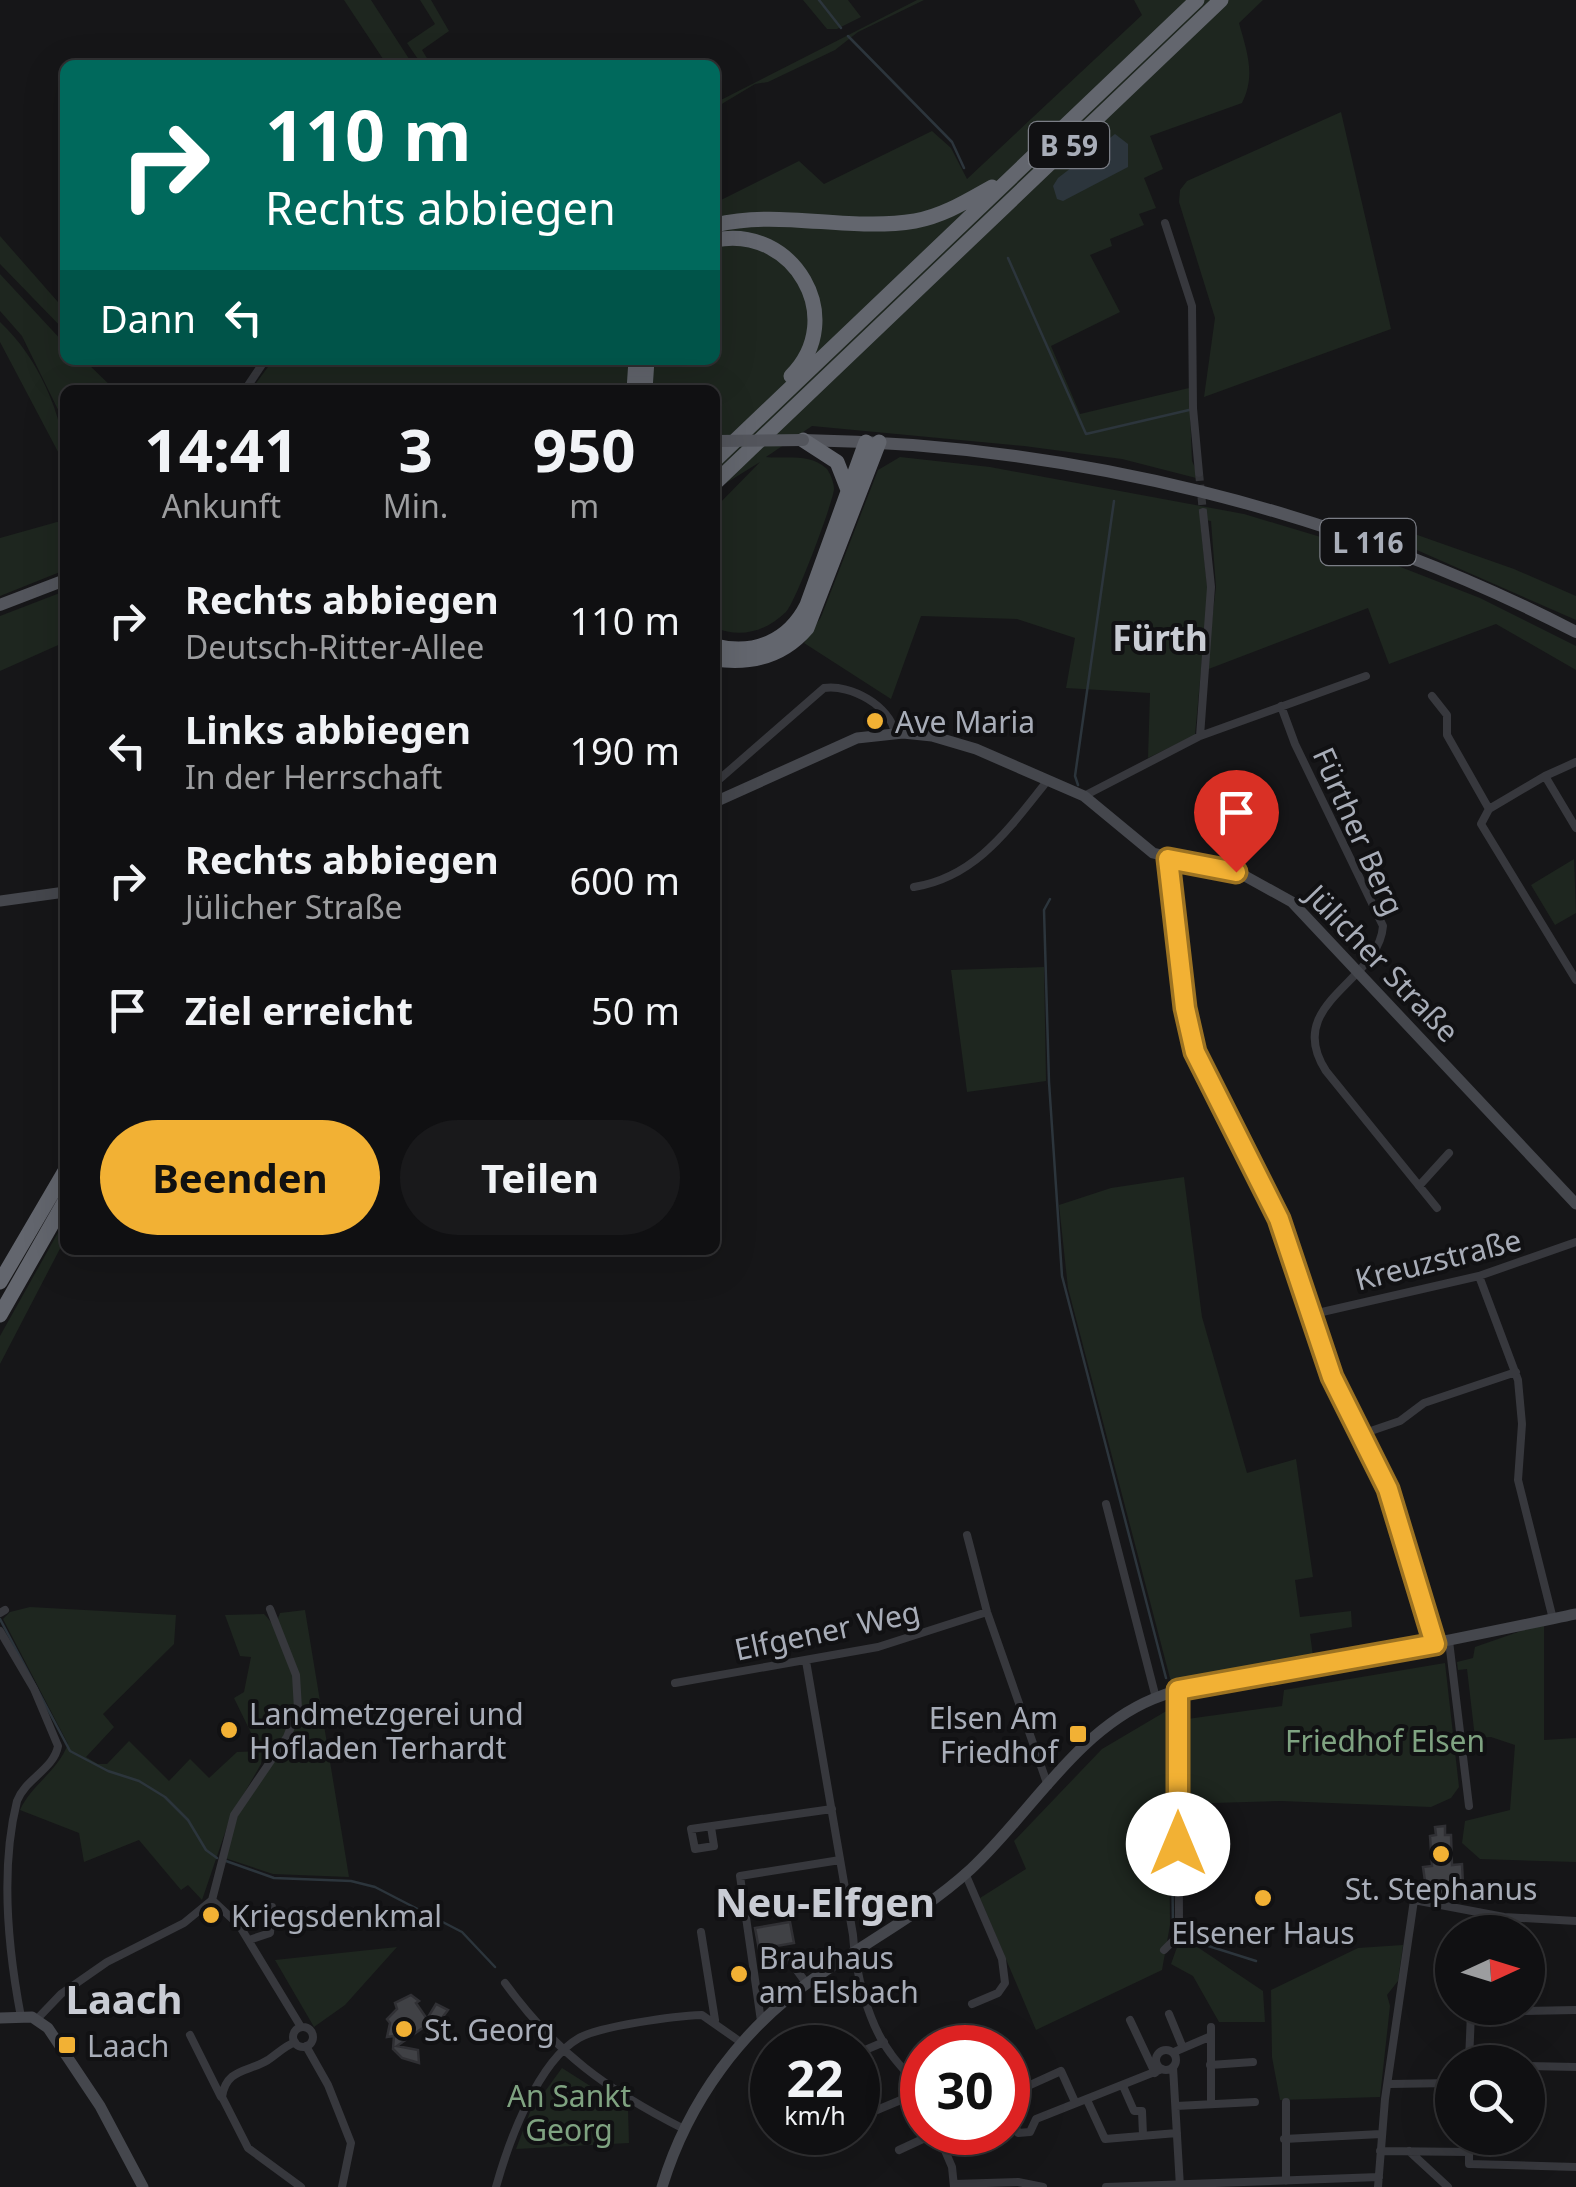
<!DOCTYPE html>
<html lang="de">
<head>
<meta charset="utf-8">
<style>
  :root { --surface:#101012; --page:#19191b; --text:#f1f3f6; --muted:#9c9d9f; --line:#303032; --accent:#f2b134 }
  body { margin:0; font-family:"Noto Sans",sans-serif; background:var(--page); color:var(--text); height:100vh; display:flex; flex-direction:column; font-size:38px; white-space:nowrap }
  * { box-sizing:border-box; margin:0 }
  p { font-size:32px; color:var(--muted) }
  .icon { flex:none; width:55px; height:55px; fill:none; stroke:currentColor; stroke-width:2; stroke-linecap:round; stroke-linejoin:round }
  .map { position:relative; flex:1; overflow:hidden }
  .sheet { position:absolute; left:60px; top:385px; width:660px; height:870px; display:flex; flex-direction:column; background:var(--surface); border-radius:15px; box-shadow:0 10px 40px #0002,0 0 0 2px var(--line) }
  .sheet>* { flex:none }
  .guide { position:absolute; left:60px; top:60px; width:660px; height:305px; border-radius:15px; box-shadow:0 10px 40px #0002,0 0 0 2px var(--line); background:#00695c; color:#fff; overflow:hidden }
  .needle { width:65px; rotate:86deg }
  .controls { position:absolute; left:1435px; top:1915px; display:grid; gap:20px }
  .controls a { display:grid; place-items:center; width:110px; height:110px; border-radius:50%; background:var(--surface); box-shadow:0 10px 40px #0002,0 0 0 2px var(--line); font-size:50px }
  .speed { position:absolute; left:750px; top:2025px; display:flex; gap:20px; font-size:50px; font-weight:700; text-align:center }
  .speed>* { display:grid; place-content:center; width:130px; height:130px; border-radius:50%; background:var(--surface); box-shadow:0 10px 40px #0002,0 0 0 2px var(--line); line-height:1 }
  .speed small { font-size:25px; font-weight:400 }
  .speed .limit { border:15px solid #d22; background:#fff; color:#111 }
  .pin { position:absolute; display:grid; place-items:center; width:85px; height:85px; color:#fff; margin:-102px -42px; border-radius:50% 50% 50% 0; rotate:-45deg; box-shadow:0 0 10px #0007 }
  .pin .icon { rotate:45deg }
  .me { position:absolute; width:110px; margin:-55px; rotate:0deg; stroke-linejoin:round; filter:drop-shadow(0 0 8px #0008) }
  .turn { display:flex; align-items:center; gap:35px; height:210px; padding:0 40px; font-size:45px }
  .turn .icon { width:130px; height:130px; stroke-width:2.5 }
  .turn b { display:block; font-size:70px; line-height:85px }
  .then { display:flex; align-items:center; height:95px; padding:0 40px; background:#0003; gap:20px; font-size:38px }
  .eta { display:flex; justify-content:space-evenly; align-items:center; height:170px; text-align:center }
  .eta b { font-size:60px; font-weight:700; line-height:70px }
  .primary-button { display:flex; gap:20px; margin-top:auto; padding:20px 40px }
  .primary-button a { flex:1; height:115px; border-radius:60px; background:var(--accent); color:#111; font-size:40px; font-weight:700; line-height:115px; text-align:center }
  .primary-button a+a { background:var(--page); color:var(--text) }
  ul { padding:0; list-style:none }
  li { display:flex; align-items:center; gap:30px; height:130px; padding:0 40px }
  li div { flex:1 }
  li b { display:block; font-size:38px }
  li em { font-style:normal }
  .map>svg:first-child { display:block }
  .green { fill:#1e261f }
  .water { fill:#2c353c }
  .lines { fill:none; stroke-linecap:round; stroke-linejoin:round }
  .stream { stroke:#2c353c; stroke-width:2.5 }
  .building { fill:#404145; stroke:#303034; stroke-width:2.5 }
  .street-tunnel { stroke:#333438; stroke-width:8; stroke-dasharray:8 4; stroke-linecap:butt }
  .street { stroke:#37383d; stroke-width:8 }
  .secondary { stroke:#45474d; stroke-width:11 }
  .primary { stroke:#53555c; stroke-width:12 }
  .highway { stroke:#63666e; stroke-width:15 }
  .primary-bridge { stroke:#53555c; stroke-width:12 }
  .route-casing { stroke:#9d7322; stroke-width:25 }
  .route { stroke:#f2b134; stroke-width:18 }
  .poi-dot { fill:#f2b134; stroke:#111113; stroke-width:4 }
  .labels { text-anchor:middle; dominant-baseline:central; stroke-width:8; stroke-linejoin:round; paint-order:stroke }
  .shield { fill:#111113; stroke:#7b7e86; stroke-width:2.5 }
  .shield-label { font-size:28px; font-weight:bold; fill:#a8adb8 }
  .poi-label { font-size:30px; fill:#a8adb8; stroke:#111113; text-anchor:start }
  .street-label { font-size:30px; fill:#a8adb8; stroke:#111113 }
  .park-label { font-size:30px; fill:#7fa381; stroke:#111113 }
  .quarter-label { font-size:35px; font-weight:bold; fill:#c9ccd4; stroke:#111113 }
  .district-label { font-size:40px; font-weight:bold; fill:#c9ccd4; stroke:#111113 }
</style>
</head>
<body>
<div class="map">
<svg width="1576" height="2187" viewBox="0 0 1576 2187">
  <rect width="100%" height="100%" fill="#161618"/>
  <!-- green -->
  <path class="green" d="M344,0H371L413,65H387Z
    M420,0H431L449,31L422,50L431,65H422L407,43L435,24Z
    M803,0H848L861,17L837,29H827Z
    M917,0H924L858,32L835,50L768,82L755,84L715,108V103Z
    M1134,0H1263L1239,23C1247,52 1256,75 1242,103L1150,136L1163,169L1144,178L1156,208L1139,214L1144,225L1110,239L1112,246L1090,255L1120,312L1051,346L1080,414L1189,388L1192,461L1200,479L1122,459L1024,446L812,426L766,457C785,459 810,453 826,468C830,472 834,483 834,489C833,503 795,604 786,612C765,632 741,638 715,628V508L760,462L715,490V390H251L273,360H715V203L799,161L824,184L932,131L951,148L967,179L1142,15Z
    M1341,112L1391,329L1204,397L1215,318L1179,202L1180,190L1187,181Z
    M0,236L65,310V331L0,264Z
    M0,274L65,344V360H84L115,390H65V424L22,336L0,311Z
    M0,322C37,356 65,416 65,465L0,342Z
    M900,457L990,467L1244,514L1334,541L1480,598L1576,646V670L1496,624L1389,664L1368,608L1206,670L1216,587L1211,521L1200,519L1208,594L1195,735L1148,758L1150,693L1066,688L1075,638L1017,619L921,616L891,699L804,643L821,617L878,470Z
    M57,522L65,523V570L0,596V538Z
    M1389,525L1514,569L1576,596V620L1385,536L1384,529Z
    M65,591V642L0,671V616Z
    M1574,859L1576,913L1555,925L1531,885Z
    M1044,967L1046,1081L967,1092L951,970Z
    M1184,1177L1202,1317L1247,1473L1296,1459L1313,1577L1295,1580L1300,1617L1351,1611L1352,1627L1310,1634L1313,1656L1171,1682L1068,1288L1059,1205L1111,1188Z
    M65,1220V1239L0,1364V1336Z
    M30,1607L176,1615L174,1644L103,1714L114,1727L86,1757L98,1764H107L129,1741L169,1781L190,1759L209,1778L237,1752L263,1751L261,1764L230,1818L202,1900L188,1885L181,1890L139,1840L84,1862L79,1833L20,1810C32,1784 58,1771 68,1744L3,1619L10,1612Z
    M305,1610L349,1877L273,1874L225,1858L239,1810L286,1744L301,1700L297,1670L277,1621L280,1613Z
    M264,1614C282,1631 300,1681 296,1706C294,1719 286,1733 279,1744L273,1747L253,1737L234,1698L244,1692L251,1657L240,1656L225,1615Z
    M1544,1623V1740L1576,1738V1862L1480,1859L1462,1843L1465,1821L1510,1810L1515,1745L1491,1737L1475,1738L1467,1669L1458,1670L1457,1662L1473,1658L1475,1647Z
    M1445,1663L1459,1787L1451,1798L1431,1807L1281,1801L1181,1804L1180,1720L1282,1706L1284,1690Z
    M1168,1710L1170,1925L1162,1970L1036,2030L980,1898L1026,1869L1014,1841L1102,1749Z
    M1181,1936L1263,1991L1265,2022H1219L1193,1976L1171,1964Z
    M1403,1945L1398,1981L1387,1995L1390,2006L1380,2097L1280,2100L1272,2057L1271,1990L1358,1948Z
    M397,1947L345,2005L314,2027L275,1960Z
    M562,2068L628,2110L629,2143L516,2149L530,2112Z"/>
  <!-- water -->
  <path class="water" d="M1115,134L1128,144V167L1063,201L1057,199L1053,186L1058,178Z"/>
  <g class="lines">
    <!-- stream -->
    <path class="stream" d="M819,0L841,28
      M848,36L952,142L964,168
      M1008,258L1086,434L1189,410
      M1078,785L1075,776L1114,501
      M1050,899L1044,910L1049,1082L1062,1276L1166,1678
      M0,1619L70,1751L108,1771L139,1781L165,1797L188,1820L206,1850L217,1858
      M1170,1706L1173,1925
      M226,1861L274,1878L351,1881L375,1887L462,1932L495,1967
      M1182,1929L1199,1943L1256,1961"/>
  </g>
  <!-- building -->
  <path class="building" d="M1445,1826V1835H1451L1452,1865L1462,1864L1463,1884L1454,1885L1452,1896L1443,1898L1427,1895L1423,1867L1432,1866L1430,1836L1436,1835L1435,1827Z
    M790,1922L794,1943L759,1949L755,1928Z
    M411,1995L419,2001L416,2003L427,2019L436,2004L448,2010L439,2022L441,2027L428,2033L424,2027L397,2046L418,2050L419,2063L402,2058L393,2049L394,2036L387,2037L390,2023L387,2019L397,2009L395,2003Z"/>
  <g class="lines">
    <!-- street-tunnel -->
    <path class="street-tunnel" d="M1199,473L1203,512"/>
    <!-- street -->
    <path class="street" d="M1165,223L1192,306L1193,408L1199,473
      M245,390L265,360
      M1432,696L1447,715V735L1489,809L1545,776L1576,828
      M1281,706L1295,744L1383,926C1379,982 1282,1003 1326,1071L1437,1208
      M1200,736L1366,676
      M1545,776L1576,762
      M715,783L824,688C851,684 890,706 895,733
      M1084,796L1200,736L1211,587L1203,512
      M1489,809L1481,824L1576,980
      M1168,859L1185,1008L1195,1052L1279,1219L1341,1401L1388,1489L1435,1644
      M914,887C977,877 1010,827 1048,780
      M1419,1186L1449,1153
      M1479,1276L1518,1380L1522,1424L1518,1480L1553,1619
      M1309,1315L1479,1276L1576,1242
      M1359,1435L1400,1421L1424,1403L1516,1372
      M1106,1504L1156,1698
      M967,1535L987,1612L1048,1786
      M0,1613L5,1610
      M0,1631L34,1689L58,1746C54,1769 25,1779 17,1801C0,1869 8,1949 21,2017
      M1449,1641L1469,1806
      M806,1661L853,1935C855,1971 868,2024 891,2054C904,2072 913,2076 922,2098
      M675,1683L878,1647L987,1612
      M711,1827L714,1846L695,1849L691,1829L832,1809
      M965,1873L1002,1959L1005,1983L998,1993L972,2004
      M212,1900L239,1925L301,2027
      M701,1932L715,2020
      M249,1940L270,1933L272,1907
      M1164,1950L1176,1938L1179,1924L1178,1690
      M764,1960L787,1957L807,1984
      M505,1983C556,2053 607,2090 684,2129
      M1169,2014L1183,2048
      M38,2018L61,1994L107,1962L184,1923L212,1900L234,1815L287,1737L298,1709L296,1675L270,1609
      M1130,2020L1155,2073
      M761,2021L740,1876L840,1860
      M293 2037a10 10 0 1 1 20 0a10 10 0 1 1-20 0Z
      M190,2035L221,2097
      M295,2042C285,2046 278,2053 268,2060C249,2072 226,2068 222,2097L248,2148L301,2187
      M306,2046L328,2085L351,2143L342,2187
      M1156 2060a10 10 0 1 1 20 0a10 10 0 1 1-20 0Z
      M1174,2052L1209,2037
      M858,2053L884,2042
      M1469,2062L1471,2012L1576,2010
      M1210,2065L1253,2062
      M1528,2066L1576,2067
      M1173,2067L1180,2187
      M1390,2084L1452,2083
      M1123,2086L1134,2111H1142L1143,2135
      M1008,2095L1061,2071L1075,2102
      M1087,2100L1105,2139L1177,2133
      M1211,2104V2027
      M1176,2106L1255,2102
      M1008,2109L1018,2133L1030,2132L1036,2119L1162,2069
      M877,2110L920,2092
      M937,2132L952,2167L954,2187
      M1284,2139L1381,2134
      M899,2150L938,2132
      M1380,2151L1469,2152V2164L1576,2167
      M1409,2151L1448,2187
      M1286,2181V2102
      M954,2184L1018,2182L1043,2187
      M496,2187C508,2144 537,2062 579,2038C600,2026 675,2016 702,2015L742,2043
      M1106,2187L1379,2177
      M1378,2187L1385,2099L1414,1900L1504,1917L1576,1921"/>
    <!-- secondary -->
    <path class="secondary" d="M715,802L857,738L903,733L932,736L976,749L1084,796L1153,853L1245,876L1292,902L1576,1204
      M0,901L65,892
      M0,2018L32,2017L48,2028L100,2106L143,2187
      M662,2187C688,2101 742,2028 816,1977C868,1941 924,1912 971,1869C1030,1814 1076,1731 1153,1699C1203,1678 1262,1675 1316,1666C1403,1650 1489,1632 1576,1614"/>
    <!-- primary -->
    <path class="primary" d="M803,440C1070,444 1338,509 1576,632
      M0,605L65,580"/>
    <!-- highway -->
    <path class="highway" d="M715,225C781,209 848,232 915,221C943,216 967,201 992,187
      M715,240C793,224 849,318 791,376
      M634,390L636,360
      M645,390L647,360
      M803,440L837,462L848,490
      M715,460L1197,0
      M715,483L1221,0
      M715,646C754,656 789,641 807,605L866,442
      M715,659C751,664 783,656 807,628L879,442
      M0,1282L65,1171
      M0,1315L65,1201"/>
    <!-- primary-bridge -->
    <path class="primary-bridge" d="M715,441L803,440"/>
  </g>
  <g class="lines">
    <!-- route casing -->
    <g class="route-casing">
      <path id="route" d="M1178,1844V1690L1435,1644L1388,1489L1332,1377L1279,1219L1195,1052L1185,1008L1168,859L1236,872"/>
    </g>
    <!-- route -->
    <use href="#route" class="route"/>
  </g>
  <!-- markers -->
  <g class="poi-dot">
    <circle cx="875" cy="721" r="10"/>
    <circle cx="229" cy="1730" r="10"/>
    <rect x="1068" y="1724" width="20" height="20" rx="5"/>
    <circle cx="1441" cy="1854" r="10"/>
    <circle cx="1263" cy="1898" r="10"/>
    <circle cx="211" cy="1915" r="10"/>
    <circle cx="739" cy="1974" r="10"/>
    <circle cx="404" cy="2029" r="10"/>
    <rect x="57" y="2035" width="20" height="20" rx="5"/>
  </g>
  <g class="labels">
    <!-- shield labels -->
    <g class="shield">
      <rect x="1029" y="122" width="80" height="46" rx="8"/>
      <rect x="1320.5" y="519" width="95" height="46" rx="8"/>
    </g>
    <g class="shield-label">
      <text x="1069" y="145">B 59</text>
      <text x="1368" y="542">L 116</text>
    </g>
    <!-- poi labels -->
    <g class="poi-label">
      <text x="895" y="721">Ave Maria</text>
      <text x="249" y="1713">Landmetzgerei und<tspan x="249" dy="34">Hofladen Terhardt</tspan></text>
      <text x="1058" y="1717" text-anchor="end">Elsen Am<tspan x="1058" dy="34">Friedhof</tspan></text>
      <text x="1441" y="1888" text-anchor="middle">St. Stephanus</text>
      <text x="231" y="1915">Kriegsdenkmal</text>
      <text x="1263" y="1932" text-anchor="middle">Elsener Haus</text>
      <text x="759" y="1957">Brauhaus<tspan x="759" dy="34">am Elsbach</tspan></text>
      <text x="424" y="2029">St. Georg</text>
      <text x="87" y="2045">Laach</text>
    </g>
    <!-- street labels -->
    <g class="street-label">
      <text transform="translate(1359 831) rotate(66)">Fürther Berg</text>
      <text transform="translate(1383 963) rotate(46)">Jülicher Straße</text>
      <text transform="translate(1438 1259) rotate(-14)">Kreuzstraße</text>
      <text transform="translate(827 1630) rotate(-12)">Elfgener Weg</text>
    </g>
    <!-- park labels -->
    <g class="park-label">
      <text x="1385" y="1740">Friedhof Elsen</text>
      <text x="569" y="2095">An Sankt<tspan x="569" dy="34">Georg</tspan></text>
    </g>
    <!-- quarter labels -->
    <g class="quarter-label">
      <text x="1160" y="637">Fürth</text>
    </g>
    <!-- district labels -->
    <g class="district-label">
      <text x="825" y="1901">Neu-Elfgen</text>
      <text x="124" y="1998">Laach</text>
    </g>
  </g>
</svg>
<div class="controls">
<a><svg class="needle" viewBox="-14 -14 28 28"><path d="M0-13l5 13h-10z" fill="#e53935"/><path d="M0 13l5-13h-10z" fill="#9c9d9f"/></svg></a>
<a><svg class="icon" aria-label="search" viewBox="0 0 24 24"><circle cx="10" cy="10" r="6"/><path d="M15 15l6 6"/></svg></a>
</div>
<div class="speed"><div>22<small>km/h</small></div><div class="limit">30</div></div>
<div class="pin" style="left:1236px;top:872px;background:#d93025"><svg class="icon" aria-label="arrive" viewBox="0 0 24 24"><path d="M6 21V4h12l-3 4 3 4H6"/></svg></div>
<svg class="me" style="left:1178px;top:1844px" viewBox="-20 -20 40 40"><circle r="19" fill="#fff"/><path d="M0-13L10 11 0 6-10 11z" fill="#f2b134"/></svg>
<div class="guide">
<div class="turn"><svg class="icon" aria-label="right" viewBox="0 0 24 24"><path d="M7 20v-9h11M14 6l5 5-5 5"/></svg><div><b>110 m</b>Rechts abbiegen</div></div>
<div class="then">Dann<svg class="icon" aria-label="left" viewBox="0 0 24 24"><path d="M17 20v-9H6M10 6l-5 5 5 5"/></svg></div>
</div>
<section class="sheet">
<div class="eta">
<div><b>14:41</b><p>Ankunft</p></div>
<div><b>3</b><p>Min.</p></div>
<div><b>950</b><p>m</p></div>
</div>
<ul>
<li><svg class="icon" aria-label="right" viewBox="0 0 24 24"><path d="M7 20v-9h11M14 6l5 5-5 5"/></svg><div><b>Rechts abbiegen</b><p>Deutsch-Ritter-Allee</p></div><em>110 m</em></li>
<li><svg class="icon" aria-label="left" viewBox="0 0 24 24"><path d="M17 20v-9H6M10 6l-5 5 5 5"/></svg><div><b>Links abbiegen</b><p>In der Herrschaft</p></div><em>190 m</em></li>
<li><svg class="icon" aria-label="right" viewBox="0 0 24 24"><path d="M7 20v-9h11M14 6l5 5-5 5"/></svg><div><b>Rechts abbiegen</b><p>Jülicher Straße</p></div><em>600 m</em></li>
<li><svg class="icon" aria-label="arrive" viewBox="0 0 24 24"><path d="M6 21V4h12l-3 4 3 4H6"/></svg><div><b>Ziel erreicht</b></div><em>50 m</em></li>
</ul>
<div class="primary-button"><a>Beenden</a><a>Teilen</a></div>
</section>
</div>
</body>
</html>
